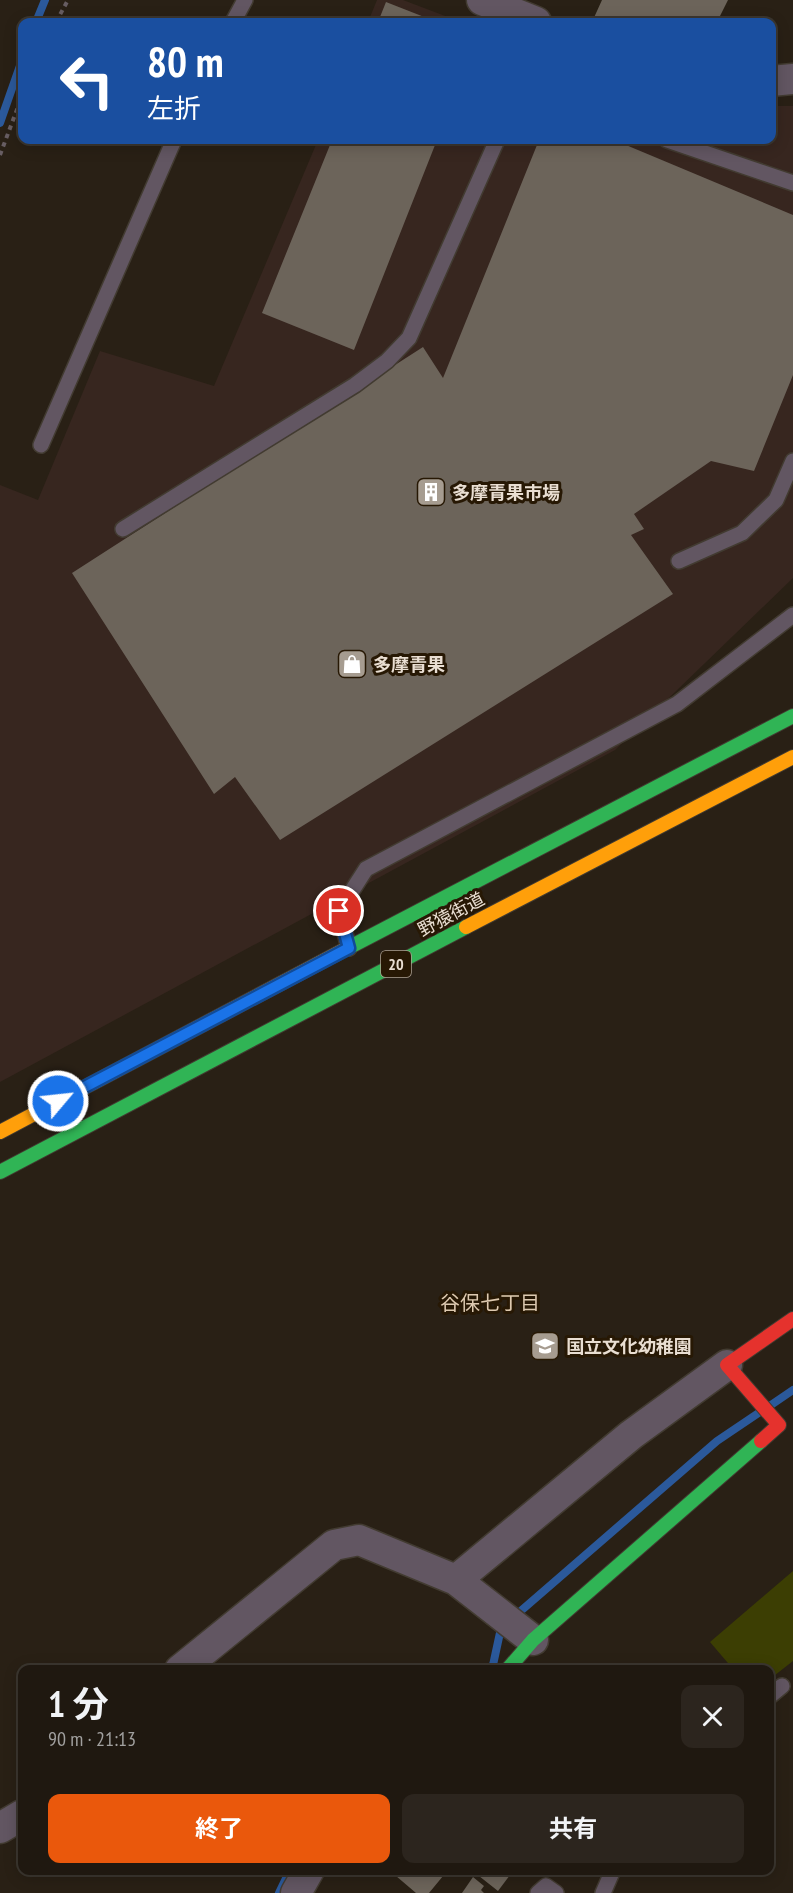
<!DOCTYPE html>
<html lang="ja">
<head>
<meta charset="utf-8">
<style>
  :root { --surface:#1f1810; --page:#2c251e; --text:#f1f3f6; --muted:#a1a09f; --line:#3c3730; --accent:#ea580c }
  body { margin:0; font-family:"PT Sans Narrow","Noto Sans JP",sans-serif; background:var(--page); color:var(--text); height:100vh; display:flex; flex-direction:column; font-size:22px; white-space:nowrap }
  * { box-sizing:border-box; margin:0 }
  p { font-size:20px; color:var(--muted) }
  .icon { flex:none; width:33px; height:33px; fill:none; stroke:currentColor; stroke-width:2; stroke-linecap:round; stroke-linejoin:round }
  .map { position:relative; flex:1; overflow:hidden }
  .side { position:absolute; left:18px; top:1665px; width:756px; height:210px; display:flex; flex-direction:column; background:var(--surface); border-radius:12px; box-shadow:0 3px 15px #0003,0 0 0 2px var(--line) }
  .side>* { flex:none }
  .guide { position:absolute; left:18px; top:18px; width:758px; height:126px; border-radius:12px; box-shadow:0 3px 15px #0003,0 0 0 2px var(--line); background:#1a4fa0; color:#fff; overflow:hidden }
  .pin { position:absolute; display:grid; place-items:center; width:51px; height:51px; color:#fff; margin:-26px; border:3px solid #fff; border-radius:50%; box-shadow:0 2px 6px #0007 }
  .me { position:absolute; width:66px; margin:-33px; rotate:62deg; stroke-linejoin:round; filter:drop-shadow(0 0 4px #0008) }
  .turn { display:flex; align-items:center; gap:21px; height:126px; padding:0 30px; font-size:27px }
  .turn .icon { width:78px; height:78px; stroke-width:2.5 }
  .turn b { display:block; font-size:42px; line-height:51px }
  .round { display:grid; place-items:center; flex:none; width:63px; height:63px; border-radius:12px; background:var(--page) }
  .summary { display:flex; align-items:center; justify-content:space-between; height:102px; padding:0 30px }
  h1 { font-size:36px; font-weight:700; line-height:45px }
  .button { display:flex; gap:12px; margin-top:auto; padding:12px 30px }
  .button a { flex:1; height:69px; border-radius:12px; background:var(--accent); color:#fff; font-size:24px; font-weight:700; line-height:69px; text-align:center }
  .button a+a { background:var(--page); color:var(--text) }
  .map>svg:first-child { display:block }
  .commercial { fill:#37261f }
  .green { fill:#3c3e03 }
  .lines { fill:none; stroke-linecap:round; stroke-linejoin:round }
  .stream { stroke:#2b599b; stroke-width:8 }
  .building { fill:#6c645a }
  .lane-casing { stroke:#423b31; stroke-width:18 }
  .street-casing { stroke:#423b31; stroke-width:33 }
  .fast-casing { stroke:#423b31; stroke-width:16 }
  .slow-casing { stroke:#423b31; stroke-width:16 }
  .jam-casing { stroke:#423b31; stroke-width:16 }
  .path { stroke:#675d62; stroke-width:4; stroke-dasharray:4.5 4.5; stroke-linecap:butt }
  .lane { stroke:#625662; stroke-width:15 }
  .street { stroke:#625662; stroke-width:30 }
  .fast { stroke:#30b455; stroke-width:14 }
  .slow { stroke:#ff9f0a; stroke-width:14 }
  .jam { stroke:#e5322d; stroke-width:14 }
  .route-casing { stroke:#114b97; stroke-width:15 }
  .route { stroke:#1a73e8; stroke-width:10 }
  .labels { text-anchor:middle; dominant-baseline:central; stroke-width:6; stroke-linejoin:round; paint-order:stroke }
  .shield { fill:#271804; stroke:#afa394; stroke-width:1.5 }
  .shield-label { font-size:16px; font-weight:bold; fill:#e9ded2 }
  .poi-label { font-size:18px; font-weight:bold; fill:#e9ded2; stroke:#271804; text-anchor:start }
  .street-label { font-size:18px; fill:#e9ded2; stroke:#271804 }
  .neighbourhood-label { font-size:20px; fill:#ddc9b0; stroke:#271804 }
</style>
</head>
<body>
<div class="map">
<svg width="793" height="1893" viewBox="0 0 793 1893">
  <rect width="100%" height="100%" fill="#292015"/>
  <!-- commercial -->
  <path class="commercial" d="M377,0H403L461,22H368Z
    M771,106H793V578L615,750L0,1082V485L38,500L100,351L214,386L318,140H771Z"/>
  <!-- green -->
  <path class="green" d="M793,1571V1661L770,1679V1670L733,1669L710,1642Z"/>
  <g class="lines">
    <!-- stream -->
    <path class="stream" d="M36,22L45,0
      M0,123L22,60
      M771,1405L793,1390
      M486,1670L493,1665L501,1628L717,1441L760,1412
      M279,1893L290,1870"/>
  </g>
  <!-- building -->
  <path class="building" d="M602,0H728L717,22H592Z
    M386,2L437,22H378Z
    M332,140H437L354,350L262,313Z
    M539,140H614L793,215V375L754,471L711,461L634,514L644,529L631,535L673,594L280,840L235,777L214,794L72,573L423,347L443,378Z
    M389,1870H448L429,1893H416Z
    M483,1870H504L510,1875L498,1891L479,1876Z
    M473,1877L484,1886L481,1890L484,1893H462Z"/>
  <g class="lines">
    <!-- lane casing -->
    <g class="lane-casing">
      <path id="lane" d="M233,22L245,0
        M667,140L793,183
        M41,445L174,140
        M123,529L355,385L387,361L409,338L497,140
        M679,561L742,533L776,500L793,461
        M349,948L339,911L366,869L677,704L793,615
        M770,1696L782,1686
        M538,1893L546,1886L556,1893
        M603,1893L613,1870"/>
    </g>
    <!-- street casing -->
    <g class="street-casing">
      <path id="street" d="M482,0L536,22
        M771,81L793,79
        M456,1580L631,1435L727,1365
        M180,1670L334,1545L359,1540L456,1580L533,1640
        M0,1828L22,1815
        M296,1893L309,1870"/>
    </g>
    <!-- fast casing -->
    <g class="fast-casing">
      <path id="fast" d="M344,950L793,716
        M0,1172L466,927
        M507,1670L533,1640L761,1441"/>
    </g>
    <!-- slow casing -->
    <g class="slow-casing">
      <path id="slow" d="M466,927L793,757
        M0,1132L344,950"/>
    </g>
    <!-- jam casing -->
    <g class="jam-casing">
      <path id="jam" d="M761,1441L779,1425L727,1365L793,1319"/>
    </g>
    <!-- path -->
    <path class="path" d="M56,22L68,0
      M0,155L22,96"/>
    <!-- lane -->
    <use href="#lane" class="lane"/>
    <!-- street -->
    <use href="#street" class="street"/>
    <!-- fast -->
    <use href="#fast" class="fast"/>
    <!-- slow -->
    <use href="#slow" class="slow"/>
    <!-- jam -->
    <use href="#jam" class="jam"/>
  </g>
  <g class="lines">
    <!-- route casing -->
    <g class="route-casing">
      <path id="route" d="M58,1101L349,948L339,911"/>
    </g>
    <!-- route -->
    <use href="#route" class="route"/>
  </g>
  <!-- icons -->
  <defs>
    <g id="building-square" transform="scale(1.5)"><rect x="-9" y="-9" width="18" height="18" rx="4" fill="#a69c90" stroke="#271804"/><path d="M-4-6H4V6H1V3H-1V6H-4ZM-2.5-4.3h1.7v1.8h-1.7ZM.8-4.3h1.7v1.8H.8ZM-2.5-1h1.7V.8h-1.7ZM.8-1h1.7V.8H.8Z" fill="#fff"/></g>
    <g id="shop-square" transform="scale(1.5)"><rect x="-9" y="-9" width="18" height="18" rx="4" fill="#a69c90" stroke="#271804"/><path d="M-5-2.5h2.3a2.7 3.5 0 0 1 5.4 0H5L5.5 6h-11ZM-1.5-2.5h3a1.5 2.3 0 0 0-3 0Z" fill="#fff"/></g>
    <g id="school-square" transform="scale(1.5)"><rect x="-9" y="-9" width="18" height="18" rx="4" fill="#a69c90" stroke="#271804"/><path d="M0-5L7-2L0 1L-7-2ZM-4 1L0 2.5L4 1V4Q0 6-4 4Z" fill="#fff"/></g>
  </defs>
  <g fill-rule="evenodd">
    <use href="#building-square" x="431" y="492"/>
    <use href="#shop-square" x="352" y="664"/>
    <use href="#school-square" x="545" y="1346"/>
  </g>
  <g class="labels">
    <!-- shield labels -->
    <rect class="shield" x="381" y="951" width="30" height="26" rx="4.5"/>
    <g class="shield-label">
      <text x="396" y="964">20</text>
    </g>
    <!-- poi labels -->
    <g class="poi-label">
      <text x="452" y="492">多摩青果市場</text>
      <text x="373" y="664">多摩青果</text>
      <text x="566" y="1346">国立文化幼稚園</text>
    </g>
    <!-- street labels -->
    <g class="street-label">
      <text transform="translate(451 914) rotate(-28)">野猿街道</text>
    </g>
    <!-- neighbourhood labels -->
    <g class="neighbourhood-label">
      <text x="490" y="1303">谷保七丁目</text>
    </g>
  </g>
</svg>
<div class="pin" style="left:339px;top:911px;background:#d93025"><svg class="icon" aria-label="arrive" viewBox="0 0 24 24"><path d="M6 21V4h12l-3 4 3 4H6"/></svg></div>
<svg class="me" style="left:58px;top:1101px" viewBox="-20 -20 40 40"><circle r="17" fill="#1a73e8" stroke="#fff" stroke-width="3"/><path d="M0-11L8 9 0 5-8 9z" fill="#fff"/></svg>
<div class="guide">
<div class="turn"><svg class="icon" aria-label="left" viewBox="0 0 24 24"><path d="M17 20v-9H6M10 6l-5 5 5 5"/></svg><div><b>80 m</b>左折</div></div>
</div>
<section class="side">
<div class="summary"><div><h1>1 分</h1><p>90 m · 21:13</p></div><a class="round"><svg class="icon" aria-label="close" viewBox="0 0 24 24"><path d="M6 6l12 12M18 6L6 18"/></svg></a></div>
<div class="button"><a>終了</a><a>共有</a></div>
</section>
</div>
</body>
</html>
